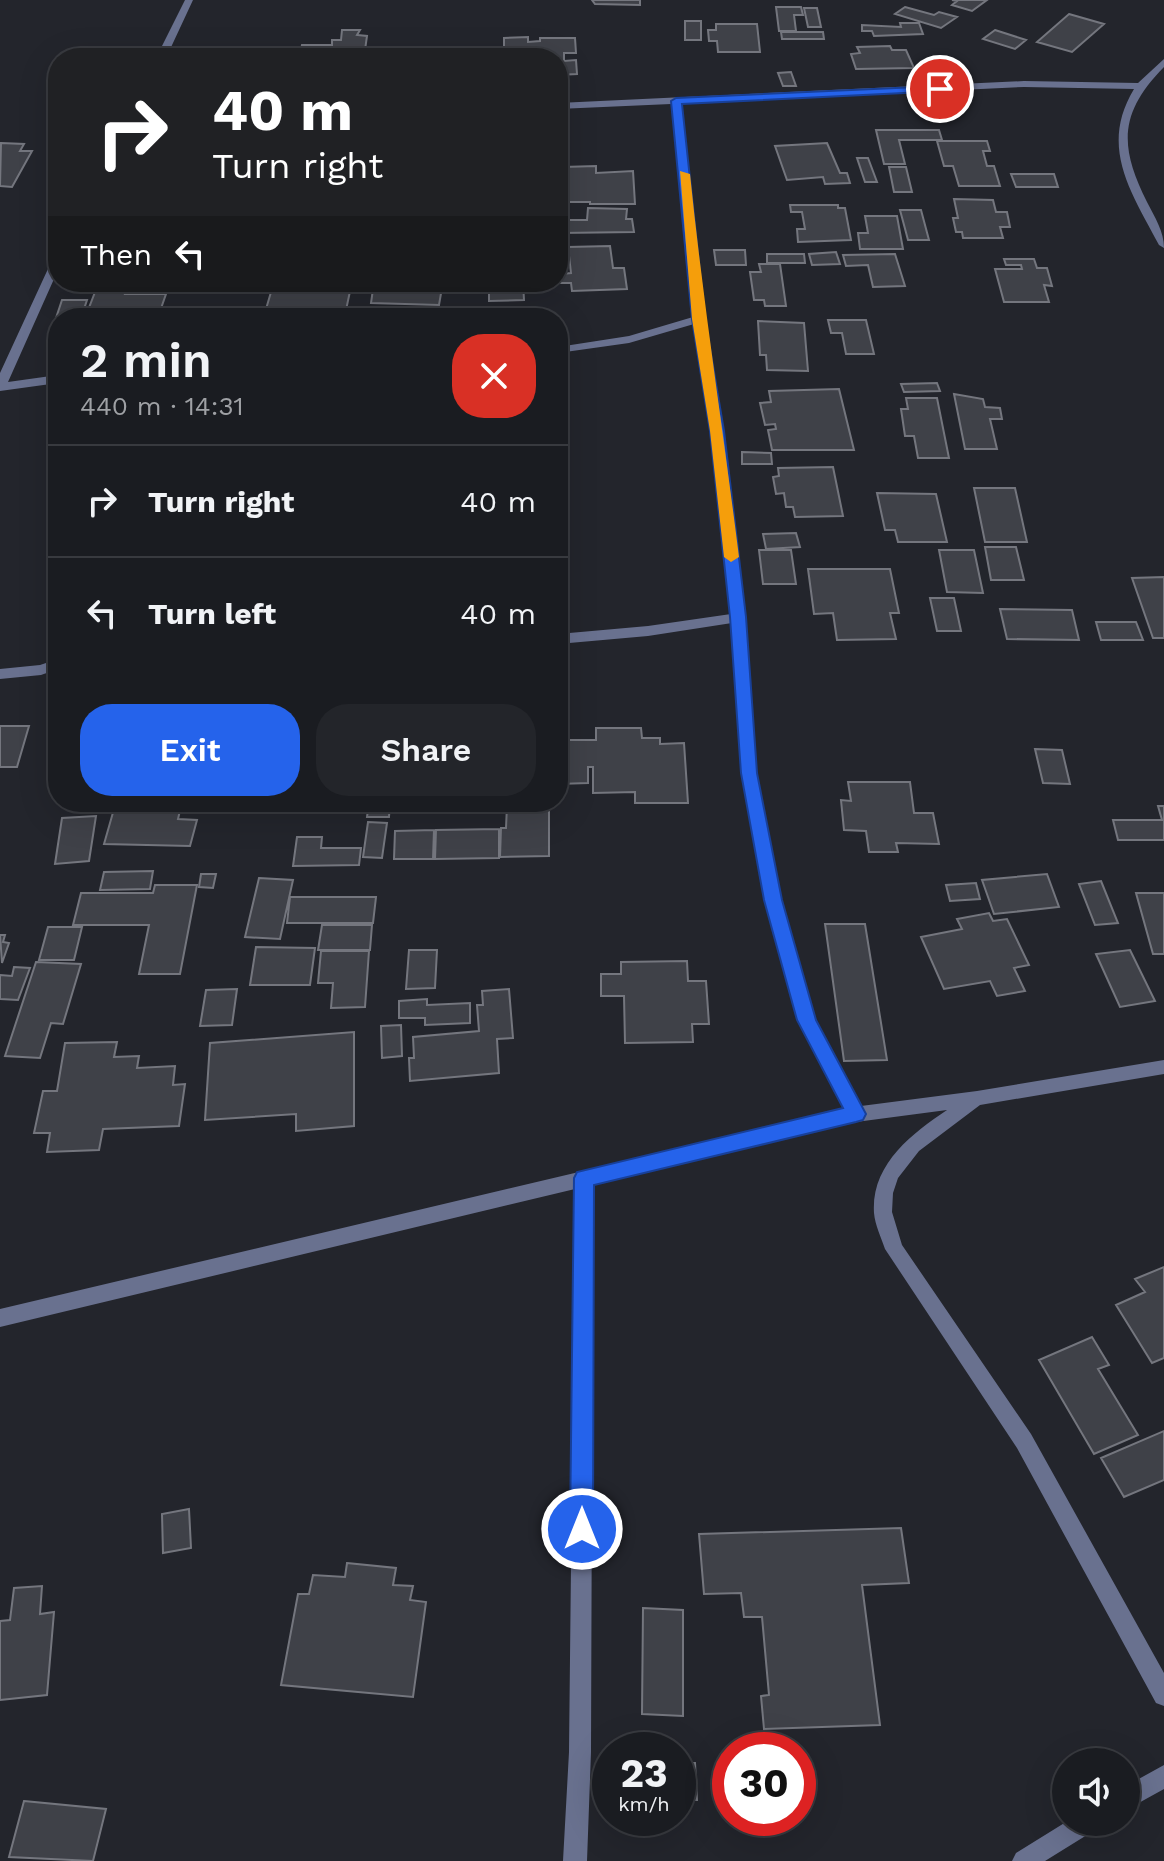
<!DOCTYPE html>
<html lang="en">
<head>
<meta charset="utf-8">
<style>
  :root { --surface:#1a1c21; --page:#23252a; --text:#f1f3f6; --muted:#9fa1a5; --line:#383a3f; --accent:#2563eb }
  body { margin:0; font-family:"Work Sans",sans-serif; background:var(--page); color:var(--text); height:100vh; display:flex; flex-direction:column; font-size:30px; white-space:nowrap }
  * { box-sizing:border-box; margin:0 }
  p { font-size:26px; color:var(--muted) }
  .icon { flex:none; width:44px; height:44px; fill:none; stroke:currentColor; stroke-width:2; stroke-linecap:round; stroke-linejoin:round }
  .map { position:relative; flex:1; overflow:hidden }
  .panel { position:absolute; left:48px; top:308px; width:520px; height:504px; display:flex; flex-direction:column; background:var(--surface); border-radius:32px; box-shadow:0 8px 32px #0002,0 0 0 2px var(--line) }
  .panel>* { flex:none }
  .guide { position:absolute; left:48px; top:48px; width:520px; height:244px; border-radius:32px; box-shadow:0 8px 32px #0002,0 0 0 2px var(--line); background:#202124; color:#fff; overflow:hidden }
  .buttons { position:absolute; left:1052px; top:1748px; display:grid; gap:16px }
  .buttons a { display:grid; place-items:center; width:88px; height:88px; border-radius:50%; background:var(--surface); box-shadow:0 8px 32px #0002,0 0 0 2px var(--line); font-size:40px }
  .speed { position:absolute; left:592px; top:1732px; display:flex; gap:16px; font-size:40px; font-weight:700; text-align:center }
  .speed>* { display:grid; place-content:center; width:104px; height:104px; border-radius:50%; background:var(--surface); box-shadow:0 8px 32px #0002,0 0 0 2px var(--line); line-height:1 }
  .speed small { font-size:20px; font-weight:400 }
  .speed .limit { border:12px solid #d22; background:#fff; color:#111 }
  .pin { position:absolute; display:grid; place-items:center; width:68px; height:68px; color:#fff; margin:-34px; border:4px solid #fff; border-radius:50%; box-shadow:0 2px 8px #0007 }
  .me { position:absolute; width:88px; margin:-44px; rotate:0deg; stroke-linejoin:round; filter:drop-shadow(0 0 6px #0008) }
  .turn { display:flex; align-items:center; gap:28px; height:168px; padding:0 32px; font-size:36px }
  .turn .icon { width:104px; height:104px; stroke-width:2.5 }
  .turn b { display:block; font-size:56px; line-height:68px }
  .then { display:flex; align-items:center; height:76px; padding:0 32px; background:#0003; gap:16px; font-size:30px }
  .round { display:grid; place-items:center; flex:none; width:84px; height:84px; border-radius:32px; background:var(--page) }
  .head { display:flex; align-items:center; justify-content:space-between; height:136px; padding:0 32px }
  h1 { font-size:48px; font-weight:600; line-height:60px }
  .action { display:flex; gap:16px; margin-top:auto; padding:16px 32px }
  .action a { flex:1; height:92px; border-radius:32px; background:var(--accent); color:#fff; font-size:32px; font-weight:600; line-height:92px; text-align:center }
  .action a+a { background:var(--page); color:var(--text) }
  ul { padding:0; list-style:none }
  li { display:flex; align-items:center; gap:24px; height:112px; padding:0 32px; border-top:2px solid var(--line) }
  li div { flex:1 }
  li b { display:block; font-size:30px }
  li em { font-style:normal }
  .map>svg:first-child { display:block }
  .building { fill:#3f4148; stroke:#74767e; stroke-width:2 }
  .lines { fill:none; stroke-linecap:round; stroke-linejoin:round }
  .minor { fill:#69718f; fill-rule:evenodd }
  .route { fill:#2563eb; stroke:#184099; stroke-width:2 }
  .slow { fill:#f59e0b }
</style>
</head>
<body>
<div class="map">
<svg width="1164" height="1861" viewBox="0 0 1164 1861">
  <rect width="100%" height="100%" fill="#23252c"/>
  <!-- building -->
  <path class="building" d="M592,0H640V5L595,4Z
    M952,0H987L972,11L952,5L957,1Z
    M776,7H801L803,15H794L796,31H779Z
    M905,7L934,15L939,12L957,17L941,28L895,14Z
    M804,8H817L821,27H808Z
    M1069,14L1104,24L1072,52L1037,42Z
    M685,21H701V40H685Z
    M900,23H919L923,34L874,36L872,31H862V25L901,27Z
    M716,24H757L760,52H718L717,41H709L708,30H716Z
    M342,30H360L357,35L367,36L365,50L376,51L381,55L380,58H299L302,45H332V40H341Z
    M995,30L1026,40L1015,49L983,39Z
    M781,32H823L824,39H782Z
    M528,37V42L540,41V38H575L576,53H564V61L576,60L577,74L558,75V58H496V53H504V38Z
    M890,46L892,50H906L914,68L856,69L851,54L860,53L857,47Z
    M791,72L796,86H783L778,73Z
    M876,130H939L942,140H899L905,164H884Z
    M937,141H987L990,151H983L987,166H994L1000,186H959L953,166H944Z
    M1,143L24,144L20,151H32L12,187L0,186Z
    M827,143L840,173H847L850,183L825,184L823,177L787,180L775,146Z
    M857,158H868L877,182H865Z
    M596,166V173L633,171L635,204H590V202H567V198H558V174H563V167Z
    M889,167H906L912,192H894Z
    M1011,174H1054L1058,187H1016Z
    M954,199L993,200L996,212H1007L1010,227H1000L1003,238H963L962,232H956L953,218H958Z
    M790,205H838V208H845L851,240L798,242L797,229H805L802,212H791Z
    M588,208L627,209L626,219H632L634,232L560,233V220H587Z
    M900,210H921L929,240H908Z
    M865,216H897L903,249H860L858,233H868Z
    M610,246L613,268H624L627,289L572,291L571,283H561L560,274L571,273L568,247Z
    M714,250H745L746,265H716Z
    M836,252L840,264L812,265L809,254Z
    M767,254H804L805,263H767Z
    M895,254L905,286L873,287L868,265L846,266L843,255Z
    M1004,259H1034L1037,268H1047L1052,286L1044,285L1049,302H1004L995,269H1022L1021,265H1006Z
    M759,264H780L786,306H765L764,300H754L750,272H761Z
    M274,282H352L346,310L324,309L323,318L286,317L288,310L266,309Z
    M374,282H443L439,305L371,303Z
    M466,282H523L524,300L489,301V291L466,292Z
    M97,287H127L125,294H166L158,317L85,318Z
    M62,300H87L81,318L55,321Z
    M828,320H866L874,354H846L842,333H831Z
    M758,321L804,323L808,371L767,370L766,355H760Z
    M937,383L940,391L904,392L901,384Z
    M839,389L854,450H772L768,430L776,429L775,424L765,425L760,403L771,402L769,391Z
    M954,394L983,399L985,407L1000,408L1002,419H990L997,449H965Z
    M906,398H937L949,458H918L914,436H905L901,409H908Z
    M742,452L771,453L772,464H742Z
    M833,467L843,516L795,517L793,507H786L784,493L776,494L773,477L779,476L778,468Z
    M974,488H1015L1027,542H985Z
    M877,493L936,494L947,542H898L895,530H885Z
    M796,533L800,547L766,549L763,534Z
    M985,547H1016L1024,580H991Z
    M759,550H791L796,584H763Z
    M939,550H974L983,593L947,592Z
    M808,569H890L899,613H890L896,639L837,640L833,613L814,614Z
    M1164,577V638H1153L1132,578Z
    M930,598H954L961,631H937Z
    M1000,609L1072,610L1079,640L1007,639Z
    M1096,622H1136L1143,640H1101Z
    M0,726H29L17,767H0Z
    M596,728H641L642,738H660V744L684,743L688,803H635V792L593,793V767H588V783L558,784V740H596Z
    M1035,749L1062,750L1070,784L1043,783Z
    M848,782H910L914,813H933L939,844L896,843L898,852H869L866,831L844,830L841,800L851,801Z
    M116,802H182L178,819L197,820L190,846L104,844Z
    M369,802H390L389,817H367Z
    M507,805H549V856L500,857L501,828H506Z
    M1158,806H1164V840H1118L1113,820H1162Z
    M96,816L89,861L55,864L62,818Z
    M368,822L387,823L382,858L363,857Z
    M499,829V858L435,859L436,830Z
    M434,830L433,859H394L395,831Z
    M297,837H322L321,848H361L359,865L293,866Z
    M153,871L150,889L100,890L104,872Z
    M201,874H216L213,888L199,887Z
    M1047,874L1059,907L994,914L982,880Z
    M259,878L293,880L280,939L245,937Z
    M1101,881L1118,923L1095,925L1079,884Z
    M976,883L980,899L950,901L946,885Z
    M155,885H197L180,974H139L149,925H73L81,893H153Z
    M1136,893H1164V954H1153Z
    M290,897H376L373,923H287Z
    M989,913L993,921L1007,919L1029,965L1014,968L1025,991L997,996L990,981L944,989L921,937L962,929L957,919Z
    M825,924H865L887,1060L844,1061Z
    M322,925H372L370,950H318Z
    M48,927H82L74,960H39Z
    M0,935H5L3,942L9,943L2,963Z
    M256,947L315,948L310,985H250Z
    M409,950H437L435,988L406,989Z
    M1130,950L1155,1001L1120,1007L1096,954Z
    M321,951H369L365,1007L331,1008L333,983H318Z
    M687,961L688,981H706L709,1024H692L693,1042L625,1043L624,996H601V974H621V962Z
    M36,962L81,964L63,1024L51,1023L40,1058L5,1056Z
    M14,967L30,968L18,1000L0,999V975L12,976Z
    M237,989L232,1025L200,1026L206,990Z
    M509,989L513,1038L497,1039L499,1073L410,1081L409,1058H414L413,1037L479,1031L477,1005H483L482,991Z
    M427,999V1005L470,1003V1023L425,1025V1018H399V1001Z
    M401,1025L402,1056L382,1058L381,1026Z
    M354,1032V1126L296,1131V1114L205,1120L210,1043Z
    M117,1042L114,1057L139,1056L137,1068L175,1066L173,1085L185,1084L179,1126L103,1129L99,1150L47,1152L50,1133H34L43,1091H57L65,1043Z
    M1164,1267V1358L1152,1363L1116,1305L1145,1292L1135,1279Z
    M1092,1337L1109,1365L1098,1369L1138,1435L1094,1454L1039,1360Z
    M1164,1431V1480L1124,1497L1101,1458Z
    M189,1509L191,1548L163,1553L162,1514Z
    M901,1528L909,1583L862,1585L880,1725L764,1729L761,1696L769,1695L762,1617H744L741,1593L704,1594L699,1534Z
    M347,1563L396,1568L393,1585L413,1586L410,1600L426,1602L413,1697L281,1685L298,1594H309L313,1575L345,1577Z
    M42,1586L40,1614L54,1612L47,1695L0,1700V1621L10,1620L14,1588Z
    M643,1608L683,1610V1716L642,1714Z
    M678,1763H695L697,1800H678Z
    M24,1801L106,1809L93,1861L9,1857Z"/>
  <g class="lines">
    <!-- minor -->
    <path class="minor" d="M185,0H193L166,58H156Z
      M1164,59V67C1119,113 1119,146 1147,202C1155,218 1164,231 1164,248L1159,245C1131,192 1099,147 1134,89L1024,87L681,103L705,319L723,431L745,617L756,773L781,900L815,1019L861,1106L977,1091L1164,1060V1074L980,1105L919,1151L898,1178L893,1193L892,1212L902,1245L1031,1434L1164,1673V1706L1156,1703L1017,1448L885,1249C881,1237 875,1225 874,1213C871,1165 911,1134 947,1110L856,1122L593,1185L591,1752L587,1861H563L569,1752L575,1189L0,1327V1309L845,1109L799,1020L765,900L742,773L732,623L648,636L558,644V634L648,626L731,614L711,431L694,324L629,343L558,353V347L629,336L693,317L671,104L558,109V103L1024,81L1138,83Z
      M58,255V270L8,382L58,375V383L0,391V373L53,258Z
      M58,659V669L41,675L0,679V669L40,665Z
      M1164,1765V1789L1126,1810V1786Z
      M1066,1822H1098L1095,1830L1045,1861H1012L1016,1853Z"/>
  </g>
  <!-- route -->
  <path class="route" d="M940,86L944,87V91L682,104L705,319L724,431L746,617L757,773L782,900L816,1020L866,1114L863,1120L856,1122L594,1185L593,1529L590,1537L582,1541L573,1537L570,1529L574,1178L577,1172L843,1108L797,1020L764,900L741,773L730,617L710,431L692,319L671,101L676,98Z"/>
  <!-- slow -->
  <path class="slow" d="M680,171L690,174C703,302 723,429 739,557L731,562L724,557L710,431L692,319Z"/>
</svg>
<div class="buttons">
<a><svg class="icon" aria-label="sound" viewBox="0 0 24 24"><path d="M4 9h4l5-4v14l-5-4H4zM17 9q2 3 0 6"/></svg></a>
</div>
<div class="speed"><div>23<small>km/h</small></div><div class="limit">30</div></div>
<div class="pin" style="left:940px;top:89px;background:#d93025"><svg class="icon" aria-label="arrive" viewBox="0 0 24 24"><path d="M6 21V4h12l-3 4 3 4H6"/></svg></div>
<svg class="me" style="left:582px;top:1529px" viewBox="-20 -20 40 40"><circle r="17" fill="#2563eb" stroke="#fff" stroke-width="3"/><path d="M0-11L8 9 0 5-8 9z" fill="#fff"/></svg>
<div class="guide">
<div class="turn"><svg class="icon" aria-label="right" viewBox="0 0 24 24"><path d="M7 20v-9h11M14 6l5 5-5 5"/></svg><div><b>40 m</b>Turn right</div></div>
<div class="then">Then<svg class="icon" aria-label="left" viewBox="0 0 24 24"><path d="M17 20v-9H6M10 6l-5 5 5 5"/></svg></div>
</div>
<section class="panel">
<div class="head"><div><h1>2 min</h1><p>440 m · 14:31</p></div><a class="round" style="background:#d93025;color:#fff"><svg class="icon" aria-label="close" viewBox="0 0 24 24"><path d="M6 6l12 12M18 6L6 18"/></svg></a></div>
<ul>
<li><svg class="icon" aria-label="right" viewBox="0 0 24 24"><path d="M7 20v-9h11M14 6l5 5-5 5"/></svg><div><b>Turn right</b></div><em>40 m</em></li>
<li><svg class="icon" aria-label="left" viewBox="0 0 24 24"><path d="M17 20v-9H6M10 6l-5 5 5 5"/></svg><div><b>Turn left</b></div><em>40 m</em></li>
</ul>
<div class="action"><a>Exit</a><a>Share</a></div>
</section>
</div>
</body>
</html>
